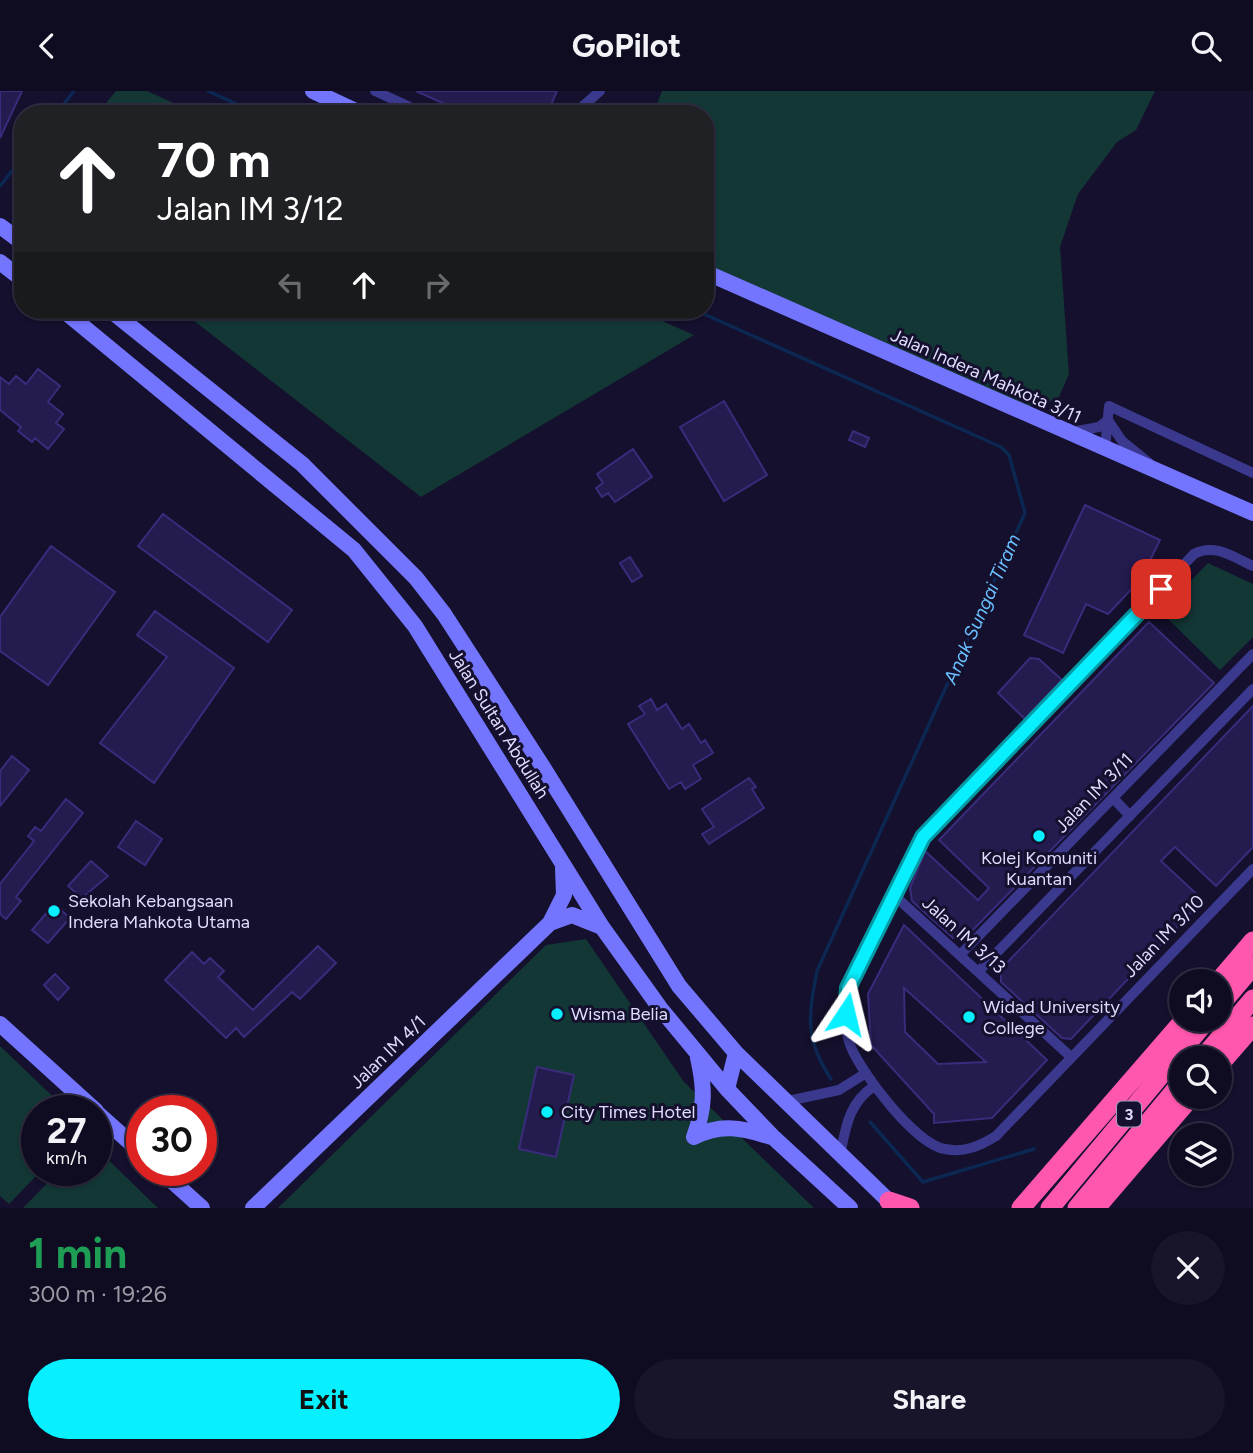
<!DOCTYPE html>
<html lang="en">
<head>
<meta charset="utf-8">
<style>
  :root { --surface:#0f0c22; --page:#18152a; --text:#f1f3f6; --muted:#9b9ba5; --line:#2f2c40; --accent:#08efff }
  body { margin:0; font-family:Figtree,sans-serif; background:var(--page); color:var(--text); height:100vh; display:flex; flex-direction:column; font-size:26px; white-space:nowrap }
  * { box-sizing:border-box; margin:0 }
  p { font-size:23px; color:var(--muted) }
  .icon { flex:none; width:38px; height:38px; fill:none; stroke:currentColor; stroke-width:2; stroke-linecap:round; stroke-linejoin:round }
  .map { position:relative; height:1117px; overflow:hidden }
  .panel { display:flex; flex-direction:column; background:var(--surface); flex:1 }
  .panel>* { flex:none }
  .banner { position:absolute; left:14px; top:14px; width:700px; height:214px; border-radius:28px; box-shadow:0 2px 5px #0004,0 0 0 2px var(--line); background:#202124; color:#fff; overflow:hidden }
  .controls { position:absolute; left:1169px; top:878px; display:grid; gap:14px }
  .controls a { display:grid; place-items:center; width:63px; height:63px; border-radius:50%; background:var(--surface); box-shadow:0 2px 5px #0004,0 0 0 2px var(--line); font-size:35px }
  .speed { position:absolute; left:21px; top:1004px; display:flex; gap:14px; font-size:35px; font-weight:700; text-align:center }
  .speed>* { display:grid; place-content:center; width:91px; height:91px; border-radius:50%; background:var(--surface); box-shadow:0 2px 5px #0004,0 0 0 2px var(--line); line-height:1 }
  .speed small { font-size:18px; font-weight:400 }
  .speed .limit { border:10px solid #d22; background:#fff; color:#111 }
  .pin { position:absolute; display:grid; place-items:center; width:60px; height:60px; color:#fff; margin:-30px; border-radius:14px; box-shadow:0 4px 10px #0006 }
  .me { position:absolute; width:77px; margin:-38px; rotate:10deg; stroke-linejoin:round; filter:drop-shadow(0 0 5px #0008) }
  .turn { display:flex; align-items:center; gap:24px; height:147px; padding:0 28px; font-size:32px }
  .turn .icon { width:91px; height:91px; stroke-width:2.5 }
  .turn b { display:block; font-size:49px; line-height:60px }
  .lanes { display:flex; align-items:center; height:66px; padding:0 28px; background:#0003; justify-content:center; gap:35px; direction:ltr }
  .lanes .off { opacity:.35 }
  .round { display:grid; place-items:center; flex:none; width:74px; height:74px; border-radius:37px; background:var(--page) }
  .headline { display:flex; align-items:center; justify-content:space-between; height:119px; padding:0 28px }
  h1 { font-size:42px; font-weight:700; line-height:52px; color:#1e9e55 }
  .cta { display:flex; gap:14px; margin-top:auto; padding:14px 28px }
  .cta a { flex:1; height:80px; border-radius:42px; background:var(--accent); color:#111; font-size:28px; font-weight:700; line-height:80px; text-align:center }
  .cta a+a { background:var(--page); color:var(--text) }
  header { display:flex; justify-content:space-between; align-items:center; height:91px; padding:0 28px; background:var(--surface); font-size:32px; font-weight:700 }
  .map>svg:first-child { display:block }
  .green { fill:#133735 }
  .lines { fill:none; stroke-linecap:round; stroke-linejoin:round }
  .stream { stroke:#0b2752; stroke-width:3.5 }
  .building { fill:#241b4f; stroke:#392c7c; stroke-width:2; fill-rule:evenodd }
  .street { stroke:#3a398e; stroke-width:10 }
  .secondary { stroke:#7375ff; stroke-width:16 }
  .highway { stroke:#ff57ae; stroke-width:19 }
  .route-casing { stroke:#059ba6; stroke-width:18 }
  .route { stroke:#08efff; stroke-width:12 }
  .poi-dot { fill:#08efff; stroke:#14102d; stroke-width:2.5 }
  .labels { text-anchor:middle; dominant-baseline:central; stroke-width:6; stroke-linejoin:round; paint-order:stroke }
  .shield { fill:#14102d; stroke:#a29fc0; stroke-width:2 }
  .shield-label { font-size:16px; font-weight:bold; fill:#dfdcff }
  .street-label { font-size:18px; fill:#dfdcff; stroke:#14102d }
  .poi-label { font-size:18px; fill:#dfdcff; stroke:#14102d; text-anchor:start }
  .water-label { font-size:19px; font-style:italic; fill:#6abfff; stroke:#14102d }
</style>
</head>
<body>
<header><svg class="icon" aria-label="back" viewBox="0 0 24 24"><path d="M15 5l-7 7 7 7"/></svg>GoPilot<svg class="icon" aria-label="search" viewBox="0 0 24 24"><circle cx="10" cy="10" r="6"/><path d="M15 15l6 6"/></svg></header>
<div class="map">
<svg width="1253" height="1117" viewBox="0 0 1253 1117">
  <rect width="100%" height="100%" fill="#14102d"/>
  <!-- green -->
  <path class="green" d="M116,0H147L198,23H97Z
    M662,0H1155L1136,39L1117,51L1078,103L1060,156L1069,283L1058,308L1016,320L705,180V23H653Z
    M180,219H637L694,244L421,406Z
    M1208,472L1253,493V546L1220,579L1161,521Z
    M586,848L684,991L814,1117H278L546,854Z
    M0,955L68,1020H37V1080H41L9,1113L0,1105Z
    M96,1057L158,1117H23L59,1080H96Z"/>
  <g class="lines">
    <!-- stream -->
    <path class="stream" d="M208,0L258,23
      M56,23L74,0
      M0,95L23,66
      M695,219L1001,356L1009,364L1025,422L817,880C808,925 805,949 831,988
      M870,1031L923,1091L1034,1058"/>
  </g>
  <!-- building -->
  <path class="building" d="M0,0H22L0,47Z
    M416,0H557L547,23L533,17L529,23H467Z
    M38,278L60,295L48,311L63,323L56,332L64,338L48,358L35,347L32,351L18,340L21,336L0,319V286L9,293L16,285L26,293Z
    M724,310L767,384L724,410L680,336Z
    M853,340L869,347L865,356L849,349Z
    M633,358L652,386L615,411L608,402L602,406L596,397L603,392L597,383Z
    M1085,414L1160,449L1141,488L1108,523L1086,513L1063,562L1024,544Z
    M163,423L292,519L268,551L138,455Z
    M51,455L115,501L48,594L0,560V526Z
    M630,466L642,485L632,491L620,472Z
    M155,520L234,577L154,692L100,652L167,566L137,544Z
    M1149,531L1214,592L965,847H953L912,810L910,797L925,760L978,809L989,797L939,749Z
    M1030,567L1039,568L1062,589L1025,628L998,602Z
    M651,608L657,619L666,613L682,638L689,633L701,652L705,649L713,662L693,674L701,688L685,698L681,691L669,698L628,633L645,623L639,615Z
    M1253,615V756L1216,795L1175,756L1161,770L1203,809L1071,948L1062,947L1001,891V878Z
    M12,665L29,679L0,715V680Z
    M749,687L756,696L752,698L764,717L709,753L702,743L714,736L702,718Z
    M66,708L83,722L16,806L21,810L6,828L0,823V793L34,750L28,745L35,736L41,740Z
    M136,730L162,748L145,774L118,756Z
    M91,770L108,785L82,807L68,795Z
    M54,813L70,827L48,852L32,839Z
    M904,834L1047,969L992,1027L934,1032V1023L871,954L868,903ZM904,897L986,971L938,973L905,941Z
    M318,855L336,872L300,908L292,901L244,946L236,937L226,947L165,889L192,861L204,873L210,867L224,880L218,886L253,919Z
    M55,883L69,897L58,909L44,894Z
    M537,976L574,984L556,1066L519,1058Z"/>
  <g class="lines">
    <!-- street -->
    <path class="street" d="M375,0L425,23
      M574,23L600,0
      M1108,329L1122,350L1149,372
      M1072,341L1099,336L1108,329
      M1105,358L1109,315L1253,382
      M1253,475C1233,466 1215,452 1194,463L923,746L848,897C843,914 844,939 851,956C862,983 916,1054 945,1058C964,1062 980,1055 996,1045L1253,778
      M1113,707L1130,725
      M895,805L1071,966
      M960,864L1253,563
      M978,881L1253,598
      M788,1010L839,999L866,982
      M840,1064C846,1035 849,1012 874,995"/>
    <!-- secondary -->
    <path class="secondary" d="M313,0L362,23
      M0,135L23,152
      M0,171L23,189
      M705,181L1253,422
      M63,219L354,459L415,535L602,836L660,917L727,998L774,1047L850,1117
      M110,219L302,373L416,487L444,523L541,673L679,895L736,962L896,1117
      M550,832L572,824L602,836
      M0,933L96,1020
      M727,998L736,962
      M96,1021L142,1062
      M694,1046C721,1032 743,1037 771,1046
      M694,1046C705,1017 705,997 698,967
      M161,1080L202,1117
      M253,1117L550,832L564,804L563,777"/>
    <!-- highway -->
    <path class="highway" d="M1218,891L1253,850
      M1220,914L1253,875
      M1202,968L1253,908
      M1220,973L1253,935
      M889,1110L910,1117
      M1021,1117L1184,929
      M1050,1117L1207,929
      M1077,1117L1181,992
      M1096,1117L1191,1006"/>
  </g>
  <g class="lines">
    <!-- route casing -->
    <g class="route-casing">
      <path id="route" d="M846,923L848,897L923,746L1161,498"/>
    </g>
    <!-- route -->
    <use href="#route" class="route"/>
  </g>
  <!-- markers -->
  <g class="poi-dot">
    <circle cx="1039" cy="745" r="7"/>
    <circle cx="54" cy="820" r="7"/>
    <circle cx="557" cy="923" r="7"/>
    <circle cx="969" cy="926" r="7"/>
    <circle cx="547" cy="1021" r="7"/>
  </g>
  <g class="labels">
    <!-- shield labels -->
    <rect class="shield" x="1117" y="1010.5" width="24" height="25" rx="5"/>
    <g class="shield-label">
      <text x="1129" y="1023">3</text>
    </g>
    <!-- street labels -->
    <g class="street-label">
      <text transform="translate(986 285) rotate(24)">Jalan Indera Mahkota 3/11</text>
      <text transform="translate(499 633) rotate(58)">Jalan Sultan Abdullah</text>
      <text transform="translate(1094 702) rotate(-46)">Jalan IM 3/11</text>
      <text transform="translate(964 844) rotate(42)">Jalan IM 3/13</text>
      <text transform="translate(1164 845) rotate(-46)">Jalan IM 3/10</text>
      <text transform="translate(388 961) rotate(-44)">Jalan IM 4/1</text>
    </g>
    <!-- poi labels -->
    <g class="poi-label">
      <text x="1039" y="767" text-anchor="middle">Kolej Komuniti<tspan x="1039" dy="21">Kuantan</tspan></text>
      <text x="68" y="810">Sekolah Kebangsaan<tspan x="68" dy="21">Indera Mahkota Utama</tspan></text>
      <text x="983" y="916">Widad University<tspan x="983" dy="21">College</tspan></text>
      <text x="571" y="923">Wisma Belia</text>
      <text x="561" y="1021">City Times Hotel</text>
    </g>
    <!-- water labels -->
    <g class="water-label">
      <text transform="translate(982 518) rotate(-66)">Anak Sungai Tiram</text>
    </g>
  </g>
</svg>
<div class="controls">
<a><svg class="icon" aria-label="sound" viewBox="0 0 24 24"><path d="M4 9h4l5-4v14l-5-4H4zM17 9q2 3 0 6"/></svg></a>
<a><svg class="icon" aria-label="search" viewBox="0 0 24 24"><circle cx="10" cy="10" r="6"/><path d="M15 15l6 6"/></svg></a>
<a><svg class="icon" aria-label="layers" viewBox="0 0 24 24"><path d="M12 4l9 5-9 5-9-5zM3 14l9 5 9-5"/></svg></a>
</div>
<div class="speed"><div>27<small>km/h</small></div><div class="limit">30</div></div>
<div class="pin" style="left:1161px;top:498px;background:#d93025"><svg class="icon" aria-label="arrive" viewBox="0 0 24 24"><path d="M6 21V4h12l-3 4 3 4H6"/></svg></div>
<svg class="me" style="left:846px;top:923px" viewBox="-20 -20 40 40"><path d="M0-17L14 15 0 8-14 15z" fill="#08efff" stroke="#fff" stroke-width="4"/></svg>
<div class="banner">
<div class="turn"><svg class="icon" aria-label="ahead" viewBox="0 0 24 24"><path d="M12 20V5M6 11l6-6 6 6"/></svg><div><b>70 m</b>Jalan IM 3/12</div></div>
<div class="lanes"><svg class="icon off" aria-label="left" viewBox="0 0 24 24"><path d="M17 20v-9H6M10 6l-5 5 5 5"/></svg><svg class="icon" aria-label="ahead" viewBox="0 0 24 24"><path d="M12 20V5M6 11l6-6 6 6"/></svg><svg class="icon off" aria-label="right" viewBox="0 0 24 24"><path d="M7 20v-9h11M14 6l5 5-5 5"/></svg></div>
</div>
</div>
<section class="panel">
<div class="headline"><div><h1>1 min</h1><p>300 m · 19:26</p></div><a class="round"><svg class="icon" aria-label="close" viewBox="0 0 24 24"><path d="M6 6l12 12M18 6L6 18"/></svg></a></div>
<div class="cta"><a>Exit</a><a>Share</a></div>
</section>
</body>
</html>
